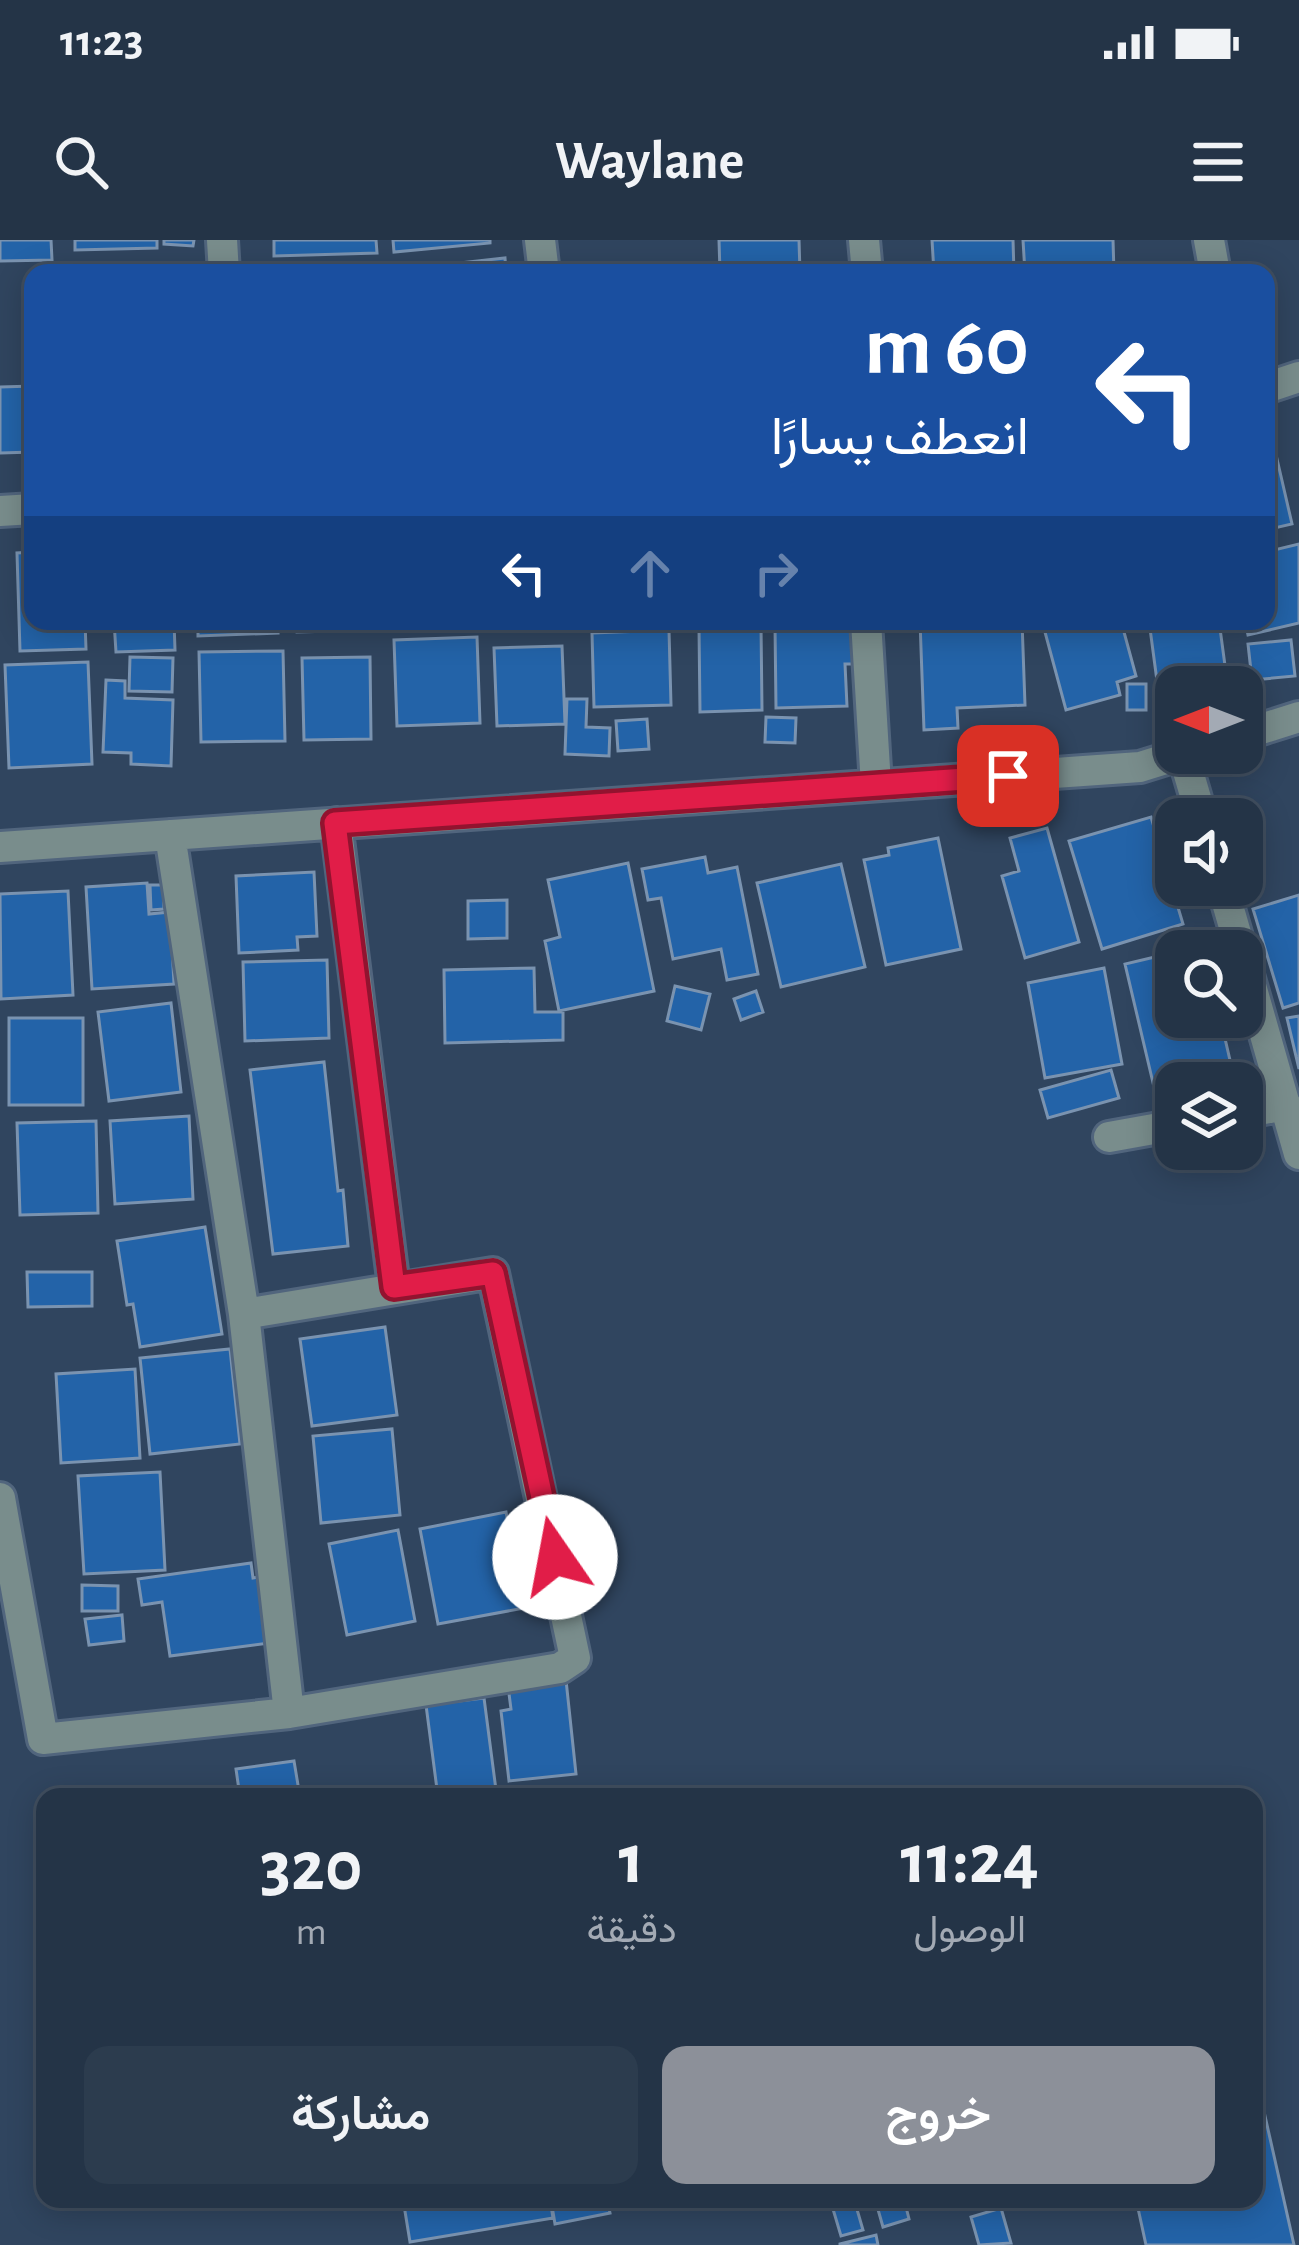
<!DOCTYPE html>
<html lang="ar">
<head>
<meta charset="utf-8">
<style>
  :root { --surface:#243447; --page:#2c3c4e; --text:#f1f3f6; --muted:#a3aab4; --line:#414f60; --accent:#8c9099 }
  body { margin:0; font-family:"Alegreya Sans",Vazirmatn,sans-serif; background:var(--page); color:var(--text); direction:rtl; height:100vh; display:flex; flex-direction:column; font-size:45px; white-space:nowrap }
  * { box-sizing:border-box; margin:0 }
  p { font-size:39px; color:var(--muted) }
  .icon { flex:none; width:66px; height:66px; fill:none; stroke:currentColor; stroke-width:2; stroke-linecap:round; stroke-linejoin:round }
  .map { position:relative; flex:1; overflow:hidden; direction:ltr }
  .side { position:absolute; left:36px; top:1548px; width:1227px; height:420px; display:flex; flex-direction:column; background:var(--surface); border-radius:24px; box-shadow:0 6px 30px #0003,0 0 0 3px var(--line); direction:rtl }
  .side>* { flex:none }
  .hud { position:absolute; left:24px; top:24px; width:1251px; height:366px; border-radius:24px; box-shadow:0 6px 30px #0003,0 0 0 3px var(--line); direction:rtl; background:#1a4fa0; color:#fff; overflow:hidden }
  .needle { width:78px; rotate:270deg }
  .tools { position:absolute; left:1155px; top:426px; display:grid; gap:24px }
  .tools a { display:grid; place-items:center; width:108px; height:108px; border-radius:24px; background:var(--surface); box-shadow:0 6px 30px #0003,0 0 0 3px var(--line); font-size:60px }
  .pin { position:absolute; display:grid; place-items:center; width:102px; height:102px; color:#fff; margin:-51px; border-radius:24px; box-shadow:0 6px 18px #0006 }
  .me { position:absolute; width:132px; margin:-66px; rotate:348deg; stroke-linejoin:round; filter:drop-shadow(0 0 9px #0008) }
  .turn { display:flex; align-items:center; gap:42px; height:252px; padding:0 48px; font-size:54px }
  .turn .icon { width:156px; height:156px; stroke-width:2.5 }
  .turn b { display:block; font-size:84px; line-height:102px }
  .lanes { display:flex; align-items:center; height:114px; padding:0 48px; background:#0003; justify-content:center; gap:60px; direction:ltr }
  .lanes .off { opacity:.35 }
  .eta { display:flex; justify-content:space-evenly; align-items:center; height:204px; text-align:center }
  .eta b { font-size:72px; font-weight:600; line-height:84px }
  .button { display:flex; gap:24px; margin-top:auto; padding:24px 48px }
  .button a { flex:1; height:138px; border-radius:24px; background:var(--accent); color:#fff; font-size:48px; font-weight:600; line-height:138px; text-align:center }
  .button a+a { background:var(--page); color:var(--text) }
  .status { display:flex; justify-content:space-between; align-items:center; height:84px; padding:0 60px; background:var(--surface); direction:ltr }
  .status svg { height:33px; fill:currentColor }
  header { display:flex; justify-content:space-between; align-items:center; height:156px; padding:0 48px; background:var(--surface); font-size:54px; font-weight:600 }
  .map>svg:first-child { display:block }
  .building { fill:#2363a8; stroke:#7a93b0; stroke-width:3 }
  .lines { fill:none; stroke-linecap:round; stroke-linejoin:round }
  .minor-casing { stroke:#51657d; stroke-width:36 }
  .minor { stroke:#798d8c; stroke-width:30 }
  .route-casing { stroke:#92132f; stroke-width:30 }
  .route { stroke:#e11d48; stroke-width:21 }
</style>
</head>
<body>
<div class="status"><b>11:23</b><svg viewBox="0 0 49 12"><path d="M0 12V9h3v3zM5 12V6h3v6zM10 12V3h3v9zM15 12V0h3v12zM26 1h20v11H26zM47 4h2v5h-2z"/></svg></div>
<header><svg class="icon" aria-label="menu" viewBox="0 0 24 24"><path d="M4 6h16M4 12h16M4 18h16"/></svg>Waylane<svg class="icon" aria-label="search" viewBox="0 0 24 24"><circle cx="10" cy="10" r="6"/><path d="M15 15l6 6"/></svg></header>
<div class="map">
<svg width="1299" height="2005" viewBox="0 0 1299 2005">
  <rect width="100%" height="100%" fill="#30455f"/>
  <!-- building -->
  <path class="building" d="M0,0H51L52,20L0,21Z
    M75,0H157V8L75,10Z
    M164,0H194L193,6L164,4Z
    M274,0H376L377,13L274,16Z
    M393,0H490V3L394,12Z
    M719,0H799L800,33H720Z
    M932,0H1013L1014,33H934Z
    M1023,0H1113L1114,33H1025Z
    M505,18L506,33H396V30Z
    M33,146V212L0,213V147Z
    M1274,206L1292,284L1266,290V208Z
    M1299,304V383L1248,395L1245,381H1266V312Z
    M33,312V381H85L86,409L20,411L17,313Z
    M114,381H174L175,410L116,412Z
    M198,381H277L278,393L198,396Z
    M296,381H372V390L297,392Z
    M394,381H462V383L394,384Z
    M920,381H1022L1025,465L957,468L958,488L924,490Z
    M1042,381H1121L1136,436L1117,442L1120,455L1066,470Z
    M1149,381H1219L1226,433L1157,441Z
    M859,383L860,424H845L847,466L776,468L775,385Z
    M761,386L762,470L700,472L699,387Z
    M669,390L671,465L594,467L592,393Z
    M477,397L480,483L397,486L394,400Z
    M1291,400L1295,436L1252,440L1248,404Z
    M562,406L565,484L497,486L494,408Z
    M283,411L285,501L201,502L199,412Z
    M130,417L173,418L172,452L129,451Z
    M370,417L371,499L304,500L302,418Z
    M88,422L92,524L9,528L5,425Z
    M106,440L125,441V458L173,460L171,526L131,524V513L103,512Z
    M1127,444H1146V470H1127Z
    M567,459H587L586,487L610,488L609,516L565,514Z
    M766,477L796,478L795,503L765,502Z
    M647,479L649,509L618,511L616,481Z
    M1151,577L1183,684L1102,709L1069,601Z
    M1047,588L1079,702L1025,718L1002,636L1019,631L1010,598Z
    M938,598L961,709L886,725L864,620L889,615L888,608Z
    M705,617L708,633L737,627L758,734L727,740L721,709L673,719L661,658L648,660L642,629Z
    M628,623L654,751L559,771L545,701L560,697L548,640Z
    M841,624L865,727L781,747L757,643Z
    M314,632L317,696L297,697L298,710L239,713L236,636Z
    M147,643L149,674L170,672L174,744L92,749L86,647Z
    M150,645H163L164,669L151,670Z
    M68,651L73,755L1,759L0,654Z
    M1299,655V763L1283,768L1253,669Z
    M507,660V698L468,699V661Z
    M1176,712V777H1220L1232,829L1154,847L1125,724Z
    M327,720L329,798L245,801L243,722Z
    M534,728L535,772H563V800L445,803L444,730Z
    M1104,728L1122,824L1045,838L1028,743Z
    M675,746L710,754L701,790L667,781Z
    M756,751L763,772L741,780L734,759Z
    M171,763L181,852L109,861L98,772Z
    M1299,776V829L1287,778Z
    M9,778H83V865H9Z
    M324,822L338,951L343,950L348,1006L273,1014L250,830Z
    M1111,830L1119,858L1048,878L1040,850Z
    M189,876L193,959L115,964L110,881Z
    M96,881L98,973L20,975L17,883Z
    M205,987L222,1094L140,1107L133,1064L127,1065L117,1001Z
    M27,1032H92V1066L28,1067Z
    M385,1087L397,1175L312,1186L300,1099Z
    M230,1109L240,1204L150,1214L140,1118Z
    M135,1129L140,1218L61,1223L56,1134Z
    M392,1189L400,1275L321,1283L313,1196Z
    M160,1232L165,1330L84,1334L78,1236Z
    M506,1272L524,1368L438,1384L420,1289Z
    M398,1290L415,1381L347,1395L329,1304Z
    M251,1323L253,1338L267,1336L277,1402L170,1416L162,1362L142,1365L138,1339Z
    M82,1345L118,1346V1371H82Z
    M122,1375L124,1401L89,1405L85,1379Z
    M566,1440L576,1534L509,1541L501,1471L511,1469L508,1446Z
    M484,1458L496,1550L438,1557L426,1465Z
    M294,1521L300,1557H240L236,1529Z
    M1254,1827L1294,2005H1146L1136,1959H1254Z
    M403,1959H550L553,1978L410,2002Z
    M607,1959L610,1973L555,1984L551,1960Z
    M646,1959H676L677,1965L647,1968Z
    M830,1959H854L863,1990L841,1996Z
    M875,1959H904L909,1979L883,1987Z
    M1001,1968L1011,2003L979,2005L971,1977Z
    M876,1995L878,2005H840V2004Z"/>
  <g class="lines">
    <!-- minor casing -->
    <g class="minor-casing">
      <path id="minor" d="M222,0L224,33
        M540,0L544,33
        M864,0L867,33
        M1209,0L1215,33
        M1266,148L1299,137
        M0,271L33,269
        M866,381L876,545
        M1242,495L1299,477
        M1183,514L1202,579
        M336,583L394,1047
        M0,607L1140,527L1185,513
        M1222,645L1241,711
        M1242,714L1299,914
        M1242,873L1286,865
        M1109,897L1176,885
        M244,1074L289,1473
        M0,1258L43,1499L289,1473L560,1428L575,1418L493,1033L244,1074L170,595"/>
    </g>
    <!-- minor -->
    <use href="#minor" class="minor"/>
  </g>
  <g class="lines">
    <!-- route casing -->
    <g class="route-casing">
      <path id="route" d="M555,1317L493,1033L394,1047L335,583L1008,536"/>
    </g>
    <!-- route -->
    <use href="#route" class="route"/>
  </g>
</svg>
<div class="tools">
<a><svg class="needle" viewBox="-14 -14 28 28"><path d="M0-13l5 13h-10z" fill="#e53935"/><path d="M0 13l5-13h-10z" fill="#a3aab4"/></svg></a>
<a><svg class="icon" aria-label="sound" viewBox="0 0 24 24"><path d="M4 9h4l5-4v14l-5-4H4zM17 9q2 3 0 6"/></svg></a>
<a><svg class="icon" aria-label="search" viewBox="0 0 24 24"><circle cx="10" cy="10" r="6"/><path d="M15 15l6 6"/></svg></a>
<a><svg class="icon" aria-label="layers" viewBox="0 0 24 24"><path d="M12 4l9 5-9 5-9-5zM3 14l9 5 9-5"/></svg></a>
</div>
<div class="pin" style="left:1008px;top:536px;background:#d93025"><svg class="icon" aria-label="arrive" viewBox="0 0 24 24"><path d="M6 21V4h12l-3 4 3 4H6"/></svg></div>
<svg class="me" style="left:555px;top:1317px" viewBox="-20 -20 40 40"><circle r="19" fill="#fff"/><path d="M0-13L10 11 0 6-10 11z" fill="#e11d48"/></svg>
<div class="hud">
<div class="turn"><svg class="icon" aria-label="left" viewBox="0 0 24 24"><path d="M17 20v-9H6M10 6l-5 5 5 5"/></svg><div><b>60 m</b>انعطف يسارًا</div></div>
<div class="lanes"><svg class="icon" aria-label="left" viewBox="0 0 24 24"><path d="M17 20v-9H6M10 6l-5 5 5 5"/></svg><svg class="icon off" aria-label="ahead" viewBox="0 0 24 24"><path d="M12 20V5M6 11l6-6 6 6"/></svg><svg class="icon off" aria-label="right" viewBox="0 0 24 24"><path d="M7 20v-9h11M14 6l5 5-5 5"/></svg></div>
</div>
<section class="side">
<div class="eta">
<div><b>11:24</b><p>الوصول</p></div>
<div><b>1</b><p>دقيقة</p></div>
<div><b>320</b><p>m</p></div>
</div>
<div class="button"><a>خروج</a><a>مشاركة</a></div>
</section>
</div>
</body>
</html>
